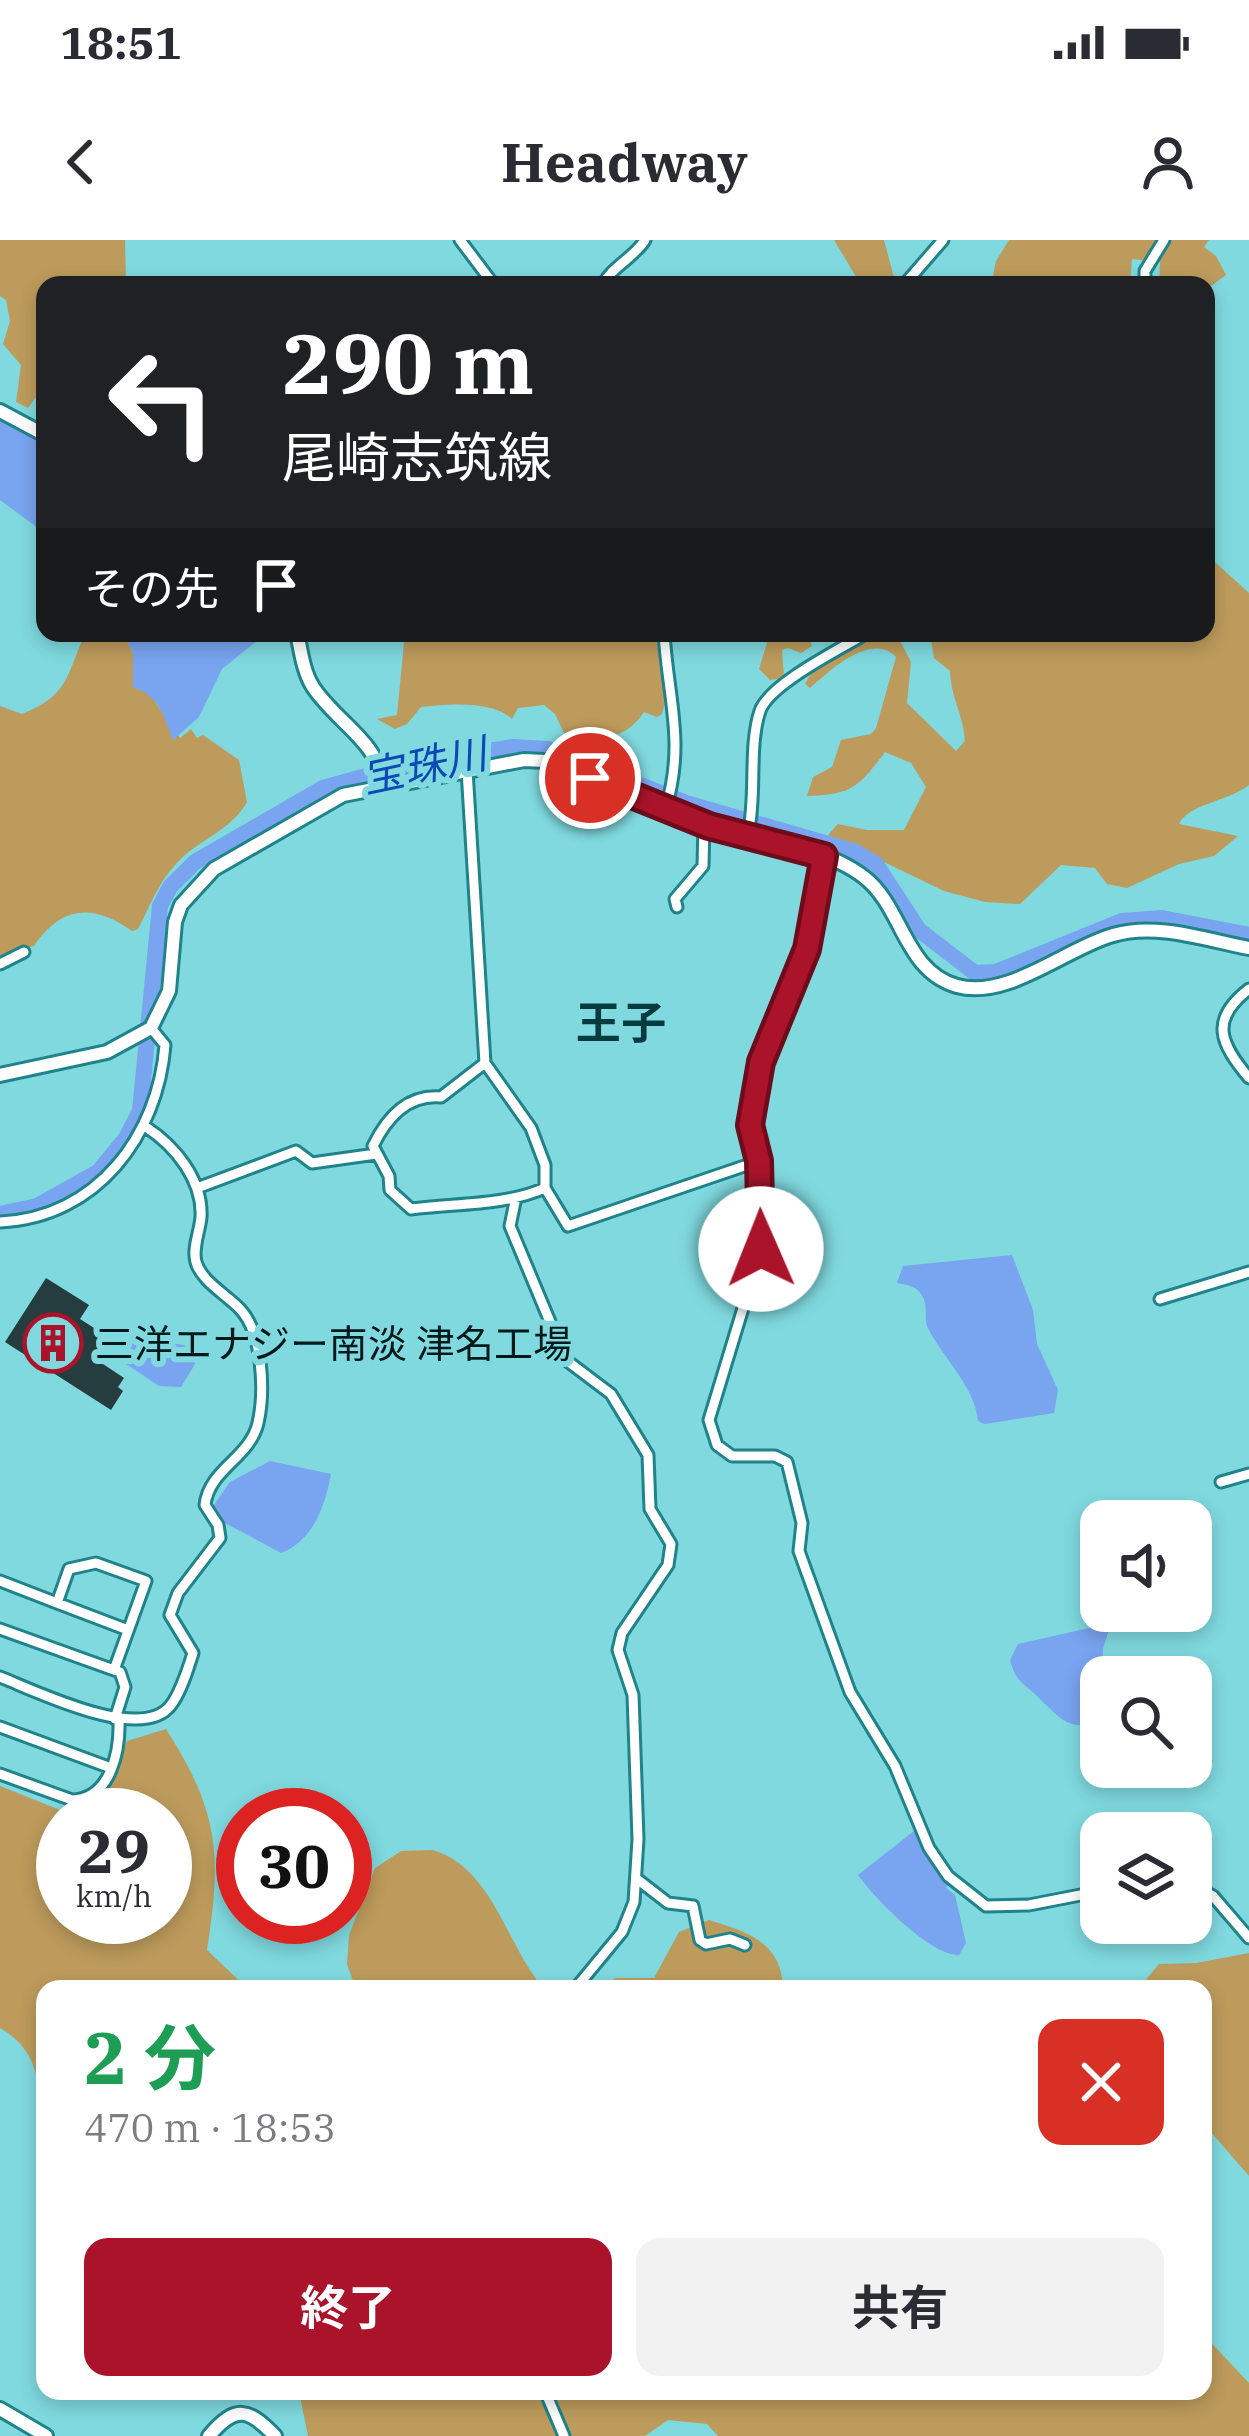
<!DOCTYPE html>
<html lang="ja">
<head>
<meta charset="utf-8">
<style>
  :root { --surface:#fff; --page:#f2f2f3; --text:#2b2b33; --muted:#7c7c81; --accent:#aa132a }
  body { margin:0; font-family:"IBM Plex Serif","Noto Sans JP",serif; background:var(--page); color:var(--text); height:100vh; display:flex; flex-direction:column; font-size:45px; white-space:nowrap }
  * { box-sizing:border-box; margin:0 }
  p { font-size:39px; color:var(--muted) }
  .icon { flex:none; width:66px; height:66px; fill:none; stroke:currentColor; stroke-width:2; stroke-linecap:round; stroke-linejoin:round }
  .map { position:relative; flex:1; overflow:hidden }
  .panel { position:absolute; left:36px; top:1740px; width:1176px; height:420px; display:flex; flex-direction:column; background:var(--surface); border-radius:24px; box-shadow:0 6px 18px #0003 }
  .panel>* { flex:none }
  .banner { position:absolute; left:36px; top:36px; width:1179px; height:366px; border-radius:24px; box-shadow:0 6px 18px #0003; background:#202124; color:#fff; overflow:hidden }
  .buttons { position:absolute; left:1080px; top:1260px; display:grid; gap:24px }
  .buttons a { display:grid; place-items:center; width:132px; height:132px; border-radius:24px; background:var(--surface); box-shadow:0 6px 18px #0003; font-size:60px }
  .speed { position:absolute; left:36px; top:1548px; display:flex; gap:24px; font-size:60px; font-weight:700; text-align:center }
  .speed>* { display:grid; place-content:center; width:156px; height:156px; border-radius:50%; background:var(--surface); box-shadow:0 6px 18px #0003; line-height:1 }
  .speed small { font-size:30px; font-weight:400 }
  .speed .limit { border:18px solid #d22; background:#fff; color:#111 }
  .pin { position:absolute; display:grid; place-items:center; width:102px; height:102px; color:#fff; margin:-51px; border:6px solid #fff; border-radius:50%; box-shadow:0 3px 12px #0007 }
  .me { position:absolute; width:132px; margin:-66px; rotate:359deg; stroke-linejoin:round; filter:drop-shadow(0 0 9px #0008) }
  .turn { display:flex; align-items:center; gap:42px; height:252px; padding:0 48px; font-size:54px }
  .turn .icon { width:156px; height:156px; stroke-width:2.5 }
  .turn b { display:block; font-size:84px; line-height:102px }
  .then { display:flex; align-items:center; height:114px; padding:0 48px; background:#0003; gap:24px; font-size:45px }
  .round { display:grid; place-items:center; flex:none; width:126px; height:126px; border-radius:24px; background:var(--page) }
  .overview { display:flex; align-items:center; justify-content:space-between; height:204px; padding:0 48px }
  h1 { font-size:72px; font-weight:700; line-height:90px; color:#1e9e55 }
  .cta { display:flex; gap:24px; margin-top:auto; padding:24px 48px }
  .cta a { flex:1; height:138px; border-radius:24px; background:var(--accent); color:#fff; font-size:48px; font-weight:700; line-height:138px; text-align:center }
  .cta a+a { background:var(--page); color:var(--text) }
  .status { display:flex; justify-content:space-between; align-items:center; height:84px; padding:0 60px; background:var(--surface); direction:ltr }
  .status svg { height:33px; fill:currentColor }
  header { display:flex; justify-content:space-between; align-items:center; height:156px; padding:0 48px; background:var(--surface); font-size:54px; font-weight:700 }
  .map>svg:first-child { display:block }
  .green { fill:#bd9b5c; fill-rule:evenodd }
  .water { fill:#79a4f0 }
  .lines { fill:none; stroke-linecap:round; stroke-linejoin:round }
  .river { stroke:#79a4f0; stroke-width:16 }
  .building { fill:#253d3f }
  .street-casing { stroke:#1f838a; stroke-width:15 }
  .secondary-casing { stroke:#1f838a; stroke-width:18 }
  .street { stroke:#fff; stroke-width:9 }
  .secondary { stroke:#fff; stroke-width:12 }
  .route-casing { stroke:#6e0c1b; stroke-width:30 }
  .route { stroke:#aa132a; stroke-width:21 }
  .labels { text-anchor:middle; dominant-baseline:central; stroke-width:12; stroke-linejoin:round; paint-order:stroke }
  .poi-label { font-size:39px; fill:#001a1c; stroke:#7fd9df; text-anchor:start }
  .water-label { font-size:42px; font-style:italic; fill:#0d49b5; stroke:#7fd9df }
  .quarter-label { font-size:45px; font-weight:bold; fill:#063c3f; stroke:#7fd9df }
</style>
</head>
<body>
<div class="status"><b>18:51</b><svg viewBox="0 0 49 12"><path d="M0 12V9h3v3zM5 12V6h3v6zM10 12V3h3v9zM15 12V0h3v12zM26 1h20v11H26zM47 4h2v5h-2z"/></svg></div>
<header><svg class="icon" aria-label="back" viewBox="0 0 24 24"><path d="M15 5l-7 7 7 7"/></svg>Headway<svg class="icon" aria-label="person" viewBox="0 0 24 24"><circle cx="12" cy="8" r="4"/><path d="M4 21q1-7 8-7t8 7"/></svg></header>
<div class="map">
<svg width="1249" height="2196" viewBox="0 0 1249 2196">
  <rect width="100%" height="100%" fill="#7fd9df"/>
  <!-- green -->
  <path class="green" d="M0,0H125L126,45H45V145L28,168L16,162L21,125L3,104L10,81L6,60L0,56Z
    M834,0H884L896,45H861Z
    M1009,0H1209L1204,7L1216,16L1226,35L1210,47L1215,59L1206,75V45H1159L1160,22L1132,19L1130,45H991L996,21Z
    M1206,314L1249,353V545C1227,562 1188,564 1179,584L1238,596L1214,616L1179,624L1127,648L1107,644L1095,628L1061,625L1020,664L985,662L944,651L828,595L838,584L867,590H904L926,547L911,523L885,512C859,547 851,555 807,556L813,537L832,527L841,500L871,494L876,488L896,417C871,392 832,429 810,448L805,444C832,396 841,393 896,393L911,422L907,463L956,511L965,501C963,474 951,458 950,431L934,418L930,393H1206Z
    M86,393H123L133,413V447L149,453L180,498L191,489L197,498L203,495L239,520L247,562C231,591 197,600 176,624C158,643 149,668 138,689L132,691C93,663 61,666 34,706L0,716V466L22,474C72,454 66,432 86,393Z
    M405,393H655L667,454L662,474L657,477L644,472C623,504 599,497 564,493L555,474L544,465L518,468L512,479C492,460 447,464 421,467L407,484L395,489L377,479L397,475Z
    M770,393H808L812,406L801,413L788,408L782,410L784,438L770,440L759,429Z
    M166,1489C219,1572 222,1614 207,1710L248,1749H45V1929C30,1875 58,1822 0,1788V1546L65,1572L102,1563L127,1501ZM63,1575H165V1677H63Z
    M433,1610C493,1628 506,1705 544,1749H356L347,1724L349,1695L375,1628L401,1611Z
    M709,1680C748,1692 782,1702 783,1749H587L617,1738H654L679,1692Z
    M1249,1713V1936L1203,1883V1749H1138L1159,1724L1196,1723Z
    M1203,2094L1249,2143V2196H718L707,2184L668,2180L645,2196H308L300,2157V2151H1203Z"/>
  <!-- water -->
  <path class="water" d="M0,177L45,202V299L34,285L0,260Z
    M123,393H267L222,429L199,477L173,500C163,476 161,457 133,447V413Z
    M1012,1015L1033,1070L1037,1104L1058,1150L1054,1173L985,1184L978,1181C975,1147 944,1119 929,1090C922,1079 930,1066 921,1054C915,1045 906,1045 897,1043L903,1026Z
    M162,1102L190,1106L195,1124L181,1147L159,1146L114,1116L116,1103Z
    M270,1221L331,1234C325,1266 313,1301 281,1313L225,1283L214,1265L230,1242Z
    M1111,1383L1103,1409L1101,1482C1068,1491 1062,1480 1040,1459C1024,1443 1016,1443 1010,1420L1018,1404Z
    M914,1591L950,1642L946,1648L955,1655L966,1703L959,1715C931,1716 875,1659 858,1635Z"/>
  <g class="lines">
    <!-- river -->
    <path class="river" d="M0,974L37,966L98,932L126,898L140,871L160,666L170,647L195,622L323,548L398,527L512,507L548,509L686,563L856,612L876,624L919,690L975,733L996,732L1122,681L1162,678L1249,695"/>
  </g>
  <!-- building -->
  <path class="building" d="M46,1038L89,1065L80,1079L105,1095L94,1118L124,1138L118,1147L123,1151L111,1170L5,1102Z"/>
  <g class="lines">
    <!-- street casing -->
    <g class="street-casing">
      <path id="street" d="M460,0L494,45
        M603,45C611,27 634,18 645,0
        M904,45L943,0
        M1145,45V31L1164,0
        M664,393C668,459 686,503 665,571
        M467,530L485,823L531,888L545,925V948L568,986L759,921
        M748,594C757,556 748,507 760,471C769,444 842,408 867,393
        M824,616L807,709L761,822L750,885L759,921L761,1009L709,1180L717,1205L732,1216H775L787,1222L802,1283L799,1311L850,1452L895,1526L929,1608L948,1636L986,1666L1029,1665L1101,1651
        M677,667L675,659L703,626L704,584
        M0,724L24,712
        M1249,749C1209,780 1220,803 1249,838
        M485,823L441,857C408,854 387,877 373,906L389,936L390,950L411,969C456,963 504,966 545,948
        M197,948L296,911L312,923L376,914
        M515,962L510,986L566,1120L611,1154L648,1215L650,1269L671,1304L668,1325L622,1393L618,1410L633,1455L638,1599L634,1662L622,1692L575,1749
        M0,982C97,978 158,895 165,805L151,788
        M1160,1059L1249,1032
        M1221,1242L1249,1234
        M0,1341L57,1363L69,1329L96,1323L146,1341L114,1430L120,1432L125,1447L115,1479
        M57,1363L128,1390
        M0,1389L114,1430
        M0,1437C36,1451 142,1504 171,1465C181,1452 188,1429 193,1413L170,1375L178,1353L220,1298L218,1285L205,1265C209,1229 250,1218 258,1183C265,1152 263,1093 240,1069C227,1055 201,1041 196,1022C192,1008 200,991 201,977C203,940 175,906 146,887
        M0,1487L111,1528
        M0,1534L72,1560C111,1559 120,1511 119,1480
        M637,1639L668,1663L693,1666L700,1700L706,1704L730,1699L745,1705
        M1191,1644L1213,1656L1249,1698
        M545,2151L564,2196"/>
    </g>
    <!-- secondary casing -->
    <g class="secondary-casing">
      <path id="secondary" d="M0,171L45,195
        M297,393C301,411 303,431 313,447C337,483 377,500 384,545
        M0,835L107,812L151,788L169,751L175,682L181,665L214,629L343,555L524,520L545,521C589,535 629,559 672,574C729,593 817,601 864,637C903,667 904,731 957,746C1008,760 1066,708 1113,695C1157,682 1206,700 1249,708
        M0,2169L46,2196
        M209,2196C236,2164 249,2169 275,2196"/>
    </g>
    <!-- street -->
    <use href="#street" class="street"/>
    <!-- secondary -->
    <use href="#secondary" class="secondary"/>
  </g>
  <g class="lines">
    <!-- route casing -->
    <g class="route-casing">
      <path id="route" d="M590,538L709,586L824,616L807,709L761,822L750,885L759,921L761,1009"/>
    </g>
    <!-- route -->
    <use href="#route" class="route"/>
  </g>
  <!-- icons -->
  <defs>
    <g id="building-ring" transform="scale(3)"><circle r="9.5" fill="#7fd9df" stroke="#aa132a" stroke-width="1.5"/><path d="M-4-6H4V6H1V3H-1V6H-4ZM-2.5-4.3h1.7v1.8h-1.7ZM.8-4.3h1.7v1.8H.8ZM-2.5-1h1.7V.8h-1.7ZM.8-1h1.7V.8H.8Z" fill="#aa132a"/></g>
  </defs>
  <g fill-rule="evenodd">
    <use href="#building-ring" x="53" y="1103"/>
  </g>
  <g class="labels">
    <!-- poi labels -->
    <g class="poi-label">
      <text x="95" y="1103">三洋エナジー南淡 津名工場</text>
    </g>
    <!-- water labels -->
    <g class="water-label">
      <text transform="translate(424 525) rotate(-12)">宝珠川</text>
    </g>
    <!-- quarter labels -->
    <g class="quarter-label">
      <text x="621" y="782">王子</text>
    </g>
  </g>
</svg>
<div class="buttons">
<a><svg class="icon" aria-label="sound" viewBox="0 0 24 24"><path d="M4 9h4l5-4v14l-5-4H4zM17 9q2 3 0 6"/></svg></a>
<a><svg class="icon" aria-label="search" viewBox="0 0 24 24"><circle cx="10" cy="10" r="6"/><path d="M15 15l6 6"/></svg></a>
<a><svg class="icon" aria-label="layers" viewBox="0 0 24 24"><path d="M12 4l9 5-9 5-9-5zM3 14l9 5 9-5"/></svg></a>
</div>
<div class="speed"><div>29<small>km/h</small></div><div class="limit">30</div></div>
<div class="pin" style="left:590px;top:538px;background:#d93025"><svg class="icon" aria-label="arrive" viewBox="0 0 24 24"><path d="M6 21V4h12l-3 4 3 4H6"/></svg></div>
<svg class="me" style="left:761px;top:1009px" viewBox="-20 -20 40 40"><circle r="19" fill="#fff"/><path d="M0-13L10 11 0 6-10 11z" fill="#aa132a"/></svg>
<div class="banner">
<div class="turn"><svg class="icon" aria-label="left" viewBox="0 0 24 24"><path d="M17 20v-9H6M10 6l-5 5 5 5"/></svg><div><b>290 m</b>尾崎志筑線</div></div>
<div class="then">その先<svg class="icon" aria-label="arrive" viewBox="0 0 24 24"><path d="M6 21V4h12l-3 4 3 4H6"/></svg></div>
</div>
<section class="panel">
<div class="overview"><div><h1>2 分</h1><p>470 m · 18:53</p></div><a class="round" style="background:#d93025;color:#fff"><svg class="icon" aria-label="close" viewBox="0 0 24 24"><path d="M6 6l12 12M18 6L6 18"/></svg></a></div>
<div class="cta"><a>終了</a><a>共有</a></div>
</section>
</div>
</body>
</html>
